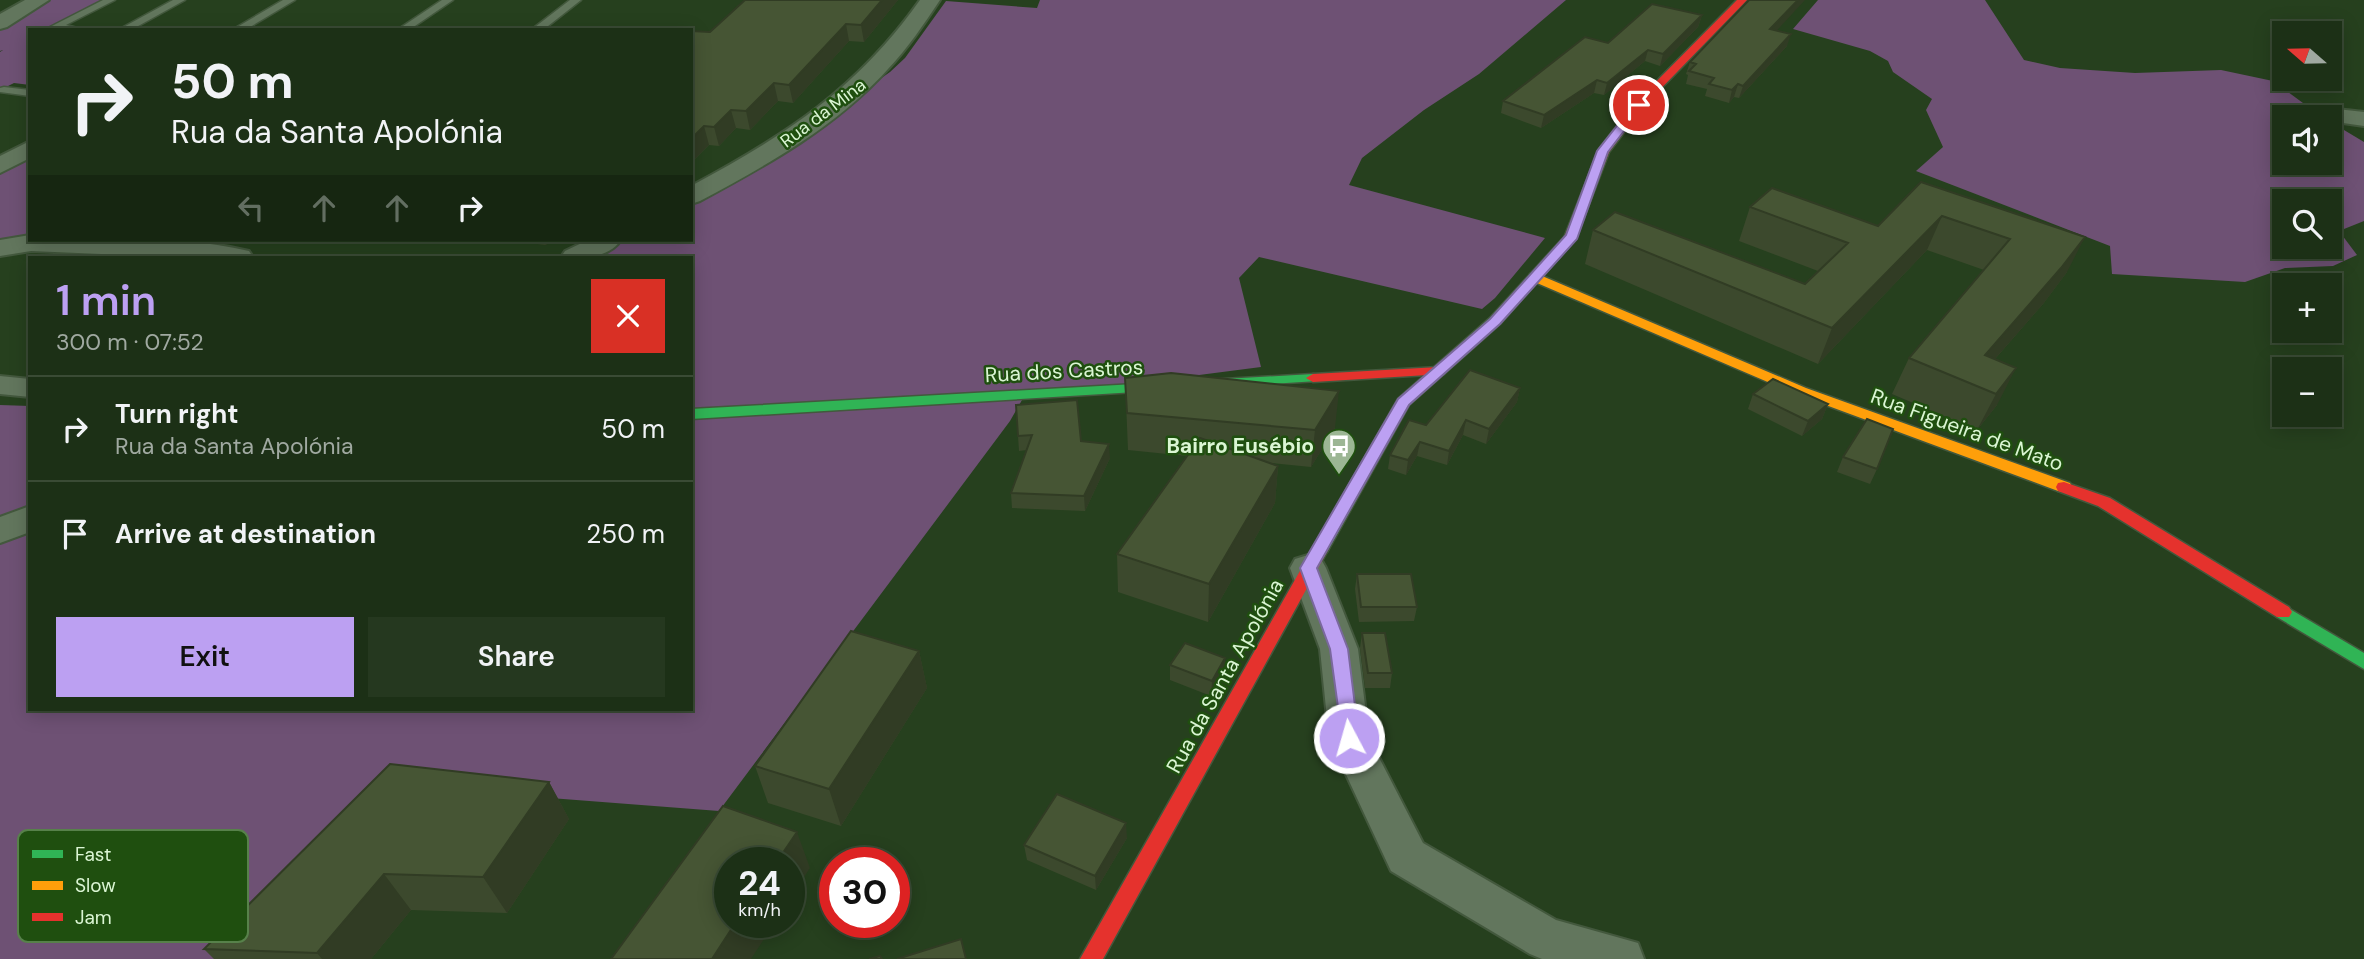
<!DOCTYPE html>
<html lang="en">
<head>
<meta charset="utf-8">
<style>
  :root { --surface:#1c3016; --page:#25381f; --text:#f1f3f6; --muted:#a0a9a1; --line:#3a4b35; --accent:#bca0f2 }
  body { margin:0; font-family:"DM Sans",sans-serif; background:var(--page); color:var(--text); height:100vh; display:flex; flex-direction:column; font-size:26px; white-space:nowrap }
  * { box-sizing:border-box; margin:0 }
  p { font-size:23px; color:var(--muted) }
  .icon { flex:none; width:38px; height:38px; fill:none; stroke:currentColor; stroke-width:2; stroke-linecap:round; stroke-linejoin:round }
  .map { position:relative; flex:1; overflow:hidden }
  .panel { position:absolute; left:28px; top:256px; width:665px; height:455px; display:flex; flex-direction:column; background:var(--surface); border-radius:0px; box-shadow:0 4px 18px #0003,0 0 0 2px var(--line) }
  .panel>* { flex:none }
  .hud { position:absolute; left:28px; top:28px; width:665px; height:214px; border-radius:0px; box-shadow:0 4px 18px #0003,0 0 0 2px var(--line); background:#1c3016; color:var(--text); overflow:hidden }
  .needle { width:46px; rotate:290deg }
  .buttons { position:absolute; left:2272px; top:21px; display:grid; gap:14px }
  .buttons a { display:grid; place-items:center; width:70px; height:70px; border-radius:0px; background:var(--surface); box-shadow:0 4px 18px #0003,0 0 0 2px var(--line); font-size:35px }
  .speed { position:absolute; left:714px; top:847px; display:flex; gap:14px; font-size:35px; font-weight:700; text-align:center }
  .speed>* { display:grid; place-content:center; width:91px; height:91px; border-radius:50%; background:var(--surface); box-shadow:0 4px 18px #0003,0 0 0 2px var(--line); line-height:1 }
  .speed small { font-size:18px; font-weight:400 }
  .speed .limit { border:10px solid #d22; background:#fff; color:#111 }
  .pin { position:absolute; display:grid; place-items:center; width:60px; height:60px; color:#fff; margin:-30px; border:4px solid #fff; border-radius:50%; box-shadow:0 2px 7px #0007 }
  .me { position:absolute; width:77px; margin:-38px; rotate:354deg; stroke-linejoin:round; filter:drop-shadow(0 0 5px #0008) }
  .turn { display:flex; align-items:center; gap:24px; height:147px; padding:0 28px; font-size:32px }
  .turn .icon { width:91px; height:91px; stroke-width:2.5 }
  .turn b { display:block; font-size:49px; line-height:60px }
  .lanes { display:flex; align-items:center; height:66px; padding:0 28px; background:#0003; justify-content:center; gap:35px; direction:ltr }
  .lanes .off { opacity:.35 }
  .round { display:grid; place-items:center; flex:none; width:74px; height:74px; border-radius:0px; background:var(--page) }
  .summary { display:flex; align-items:center; justify-content:space-between; height:119px; padding:0 28px }
  h1 { font-size:42px; font-weight:600; line-height:52px; color:var(--accent) }
  .action { display:flex; gap:14px; margin-top:auto; padding:14px 28px }
  .action a { flex:1; height:80px; border-radius:0px; background:var(--accent); color:#111; font-size:28px; font-weight:600; line-height:80px; text-align:center }
  .action a+a { background:var(--page); color:var(--text) }
  ul { padding:0; list-style:none }
  li { display:flex; align-items:center; gap:21px; height:105px; padding:0 28px; border-top:2px solid var(--line) }
  li div { flex:1 }
  li b { display:block; font-size:26px }
  li em { font-style:normal }
  .map>svg:first-child { display:block }
  .green { fill:#6e5174; fill-rule:evenodd }
  .lines { fill:none; stroke-linecap:round; stroke-linejoin:round }
  .lane-casing { stroke:#43583d; stroke-width:3 }
  .street-casing { stroke:#43583d; stroke-width:4 }
  .fast-casing { stroke:#43583d; stroke-width:3 }
  .slow-casing { stroke:#43583d; stroke-width:3 }
  .jam-casing { stroke:#43583d; stroke-width:3 }
  .lane { fill:#62765d; fill-rule:evenodd }
  .street { fill:#62765d; fill-rule:evenodd }
  .fast { fill:#30b455; fill-rule:evenodd }
  .slow { fill:#ff9f0a; fill-rule:evenodd }
  .jam { fill:#e5322d; fill-rule:evenodd }
  .wall { fill:#3c492d }
  .shaded-wall { fill:#313c24 }
  .building { fill:#465534; stroke:#313c24; stroke-width:2 }
  .route { fill:#bca0f2; stroke:#7a689d; stroke-width:2 }
  .labels { text-anchor:middle; dominant-baseline:central; stroke-width:5; stroke-linejoin:round; paint-order:stroke }
  .far-street-label { font-size:18px; fill:#dbf6d4; stroke:#1f4f0f }
  .street-label { font-size:21px; fill:#dbf6d4; stroke:#1f4f0f }
  .poi-label { font-size:21px; font-weight:bold; fill:#dbf6d4; stroke:#1f4f0f; text-anchor:end }
  .key { fill:#1f4f0f; stroke:#57814a; stroke-width:2 }
  .key-label { font-size:19px; fill:#dbf6d4 }
</style>
</head>
<body>
<div class="map">
<svg width="2364" height="959" viewBox="0 0 2364 959">
  <rect width="100%" height="100%" fill="#26401e"/>
  <!-- green -->
  <path class="green" d="M50,0H103L46,29L53,30H30V85L14,83L0,90V52L3,50L0,51V28Z
    M1040,0H1566L1479,74L1424,110L1362,158L1349,185L1545,238L1495,298L1482,309L1259,257L1239,278L1261,367L1083,390L1026,393L1010,421L719,811L419,788L244,959H0V405L30,406V709H691V257H595L626,240H691V201L784,147L890,72L905,58L946,1L1037,8Z
    M1818,0H1985L2024,60L2060,68L2135,73L2221,70L2273,81L2322,117H2284V163H2329V121L2364,142V221L2339,231L2357,255L2333,266L2285,268L2245,282L2112,274L2110,246L1916,171L1943,147L1926,110L1932,99L1893,72L1888,61L1870,51L1793,29ZM2284,201H2329V247H2284Z
    M30,152V235L0,242V157Z"/>
  <g class="lines">
    <!-- lane casing -->
    <g class="lane-casing">
      <path id="lane" d="M103,0H115L66,25L85,30H54L50,27Z
        M173,0H185L131,30H118Z
        M283,0H295L245,30H232Z
        M442,0H453L409,30H397Z
        M570,0H581L543,30H531Z
        M4,87L30,90V96L0,92V88Z"/>
    </g>
    <!-- street casing -->
    <g class="street-casing">
      <path id="street" d="M25,0H49L7,27L0,29V14Z
        M920,0H940C924,24 908,48 888,69C836,127 767,165 700,201L691,204V186C786,135 857,89 920,0Z
        M2337,109L2364,112V126L2329,121V117L2325,116L2329,111Z
        M30,141V158L0,173V156Z
        M30,235V240C102,240 178,234 249,251L253,257H171L31,251L0,256V240Z
        M588,240H621C608,259 582,258 561,257L565,251Z
        M0,376L30,379V397L0,394Z
        M30,506V532L0,543V517Z
        M1308,555L1321,559L1326,568L1358,649L1369,738L1423,843L1556,920L1638,943L1644,959H1542L1530,954L1391,871L1329,738L1320,649L1290,568L1295,559Z"/>
    </g>
    <!-- fast casing -->
    <g class="fast-casing">
      <path id="fast" d="M1570,234L1574,235V241L1500,324L1409,405L1327,552H1315L1313,548L1398,399L1490,318L1566,235Z
        M1313,374L1318,375L1320,378L1318,381L691,419V409Z
        M2283,605L2364,653V669L2277,617L2274,612L2277,607Z"/>
    </g>
    <!-- slow casing -->
    <g class="slow-casing">
      <path id="slow" d="M1535,273L1806,388L2070,483L2072,487L2064,492L2058,491L1796,394L1530,280V274Z"/>
    </g>
    <!-- jam casing -->
    <g class="jam-casing">
      <path id="jam" d="M1737,0H1747L1643,107L1609,152L1576,238L1574,241H1566L1564,238L1599,149L1635,103Z
        M1439,367L1444,368L1446,371L1444,374L1313,382L1306,378L1313,374Z
        M2064,482L2110,498L2289,607L2292,612L2289,617H2277L2098,506L2058,491L2056,487L2058,483Z
        M1321,542L1327,544L1329,548L1103,959H1080L1313,548L1315,544Z"/>
    </g>
    <!-- lane -->
    <use href="#lane" class="lane"/>
    <!-- street -->
    <use href="#street" class="street"/>
    <!-- fast -->
    <use href="#fast" class="fast"/>
    <!-- slow -->
    <use href="#slow" class="slow"/>
    <!-- jam -->
    <use href="#jam" class="jam"/>
  </g>
  <!-- wall -->
  <path class="wall" d="M745,0H898L864,42L849,41L793,103L778,101L750,130L736,128L719,146L709,145L691,163L710,32Z
    M1702,15L1698,27L1660,66L1645,61L1604,95L1594,93L1541,128L1501,113L1503,101L1608,43Z
    M1777,30L1787,46L1739,98L1734,97L1729,103L1705,96L1707,89L1686,84L1688,75L1686,74L1690,62Z
    M1921,182L2067,272L2043,304L1995,359L1997,405L1977,430L1892,394L1909,358L1984,270L1927,250L1818,364L1585,264L1593,230L1805,284L1818,271L1739,241L1750,207L1878,226Z
    M501,240H551L546,245Z
    M1125,378L1335,428L1311,467L1271,463L1278,466L1275,503L1208,622L1118,592L1117,554L1187,456L1128,450Z
    M1520,388L1517,402L1486,444L1463,435L1447,465L1417,456L1406,475L1388,469L1390,455L1426,425Z
    M1753,394L1828,404L1822,419L1802,436L1748,409Z
    M1016,405L1081,441L1110,458L1085,511L1012,508L1011,493L1027,450L1019,451Z
    M1843,457L1877,469L1870,484L1837,472Z
    M1357,574L1417,607L1414,621L1359,622L1355,589Z
    M1362,633L1392,673L1390,688H1365L1360,648Z
    M919,651L927,688L841,826L768,803L755,766Z
    M1225,658V673L1211,696L1170,680V665Z
    M549,782L569,819L507,913L411,910L371,959H214L204,949Z
    M1127,838L1096,890L1027,860L1024,845Z"/>
  <!-- shaded-wall -->
  <path class="shaded-wall" d="M882,0H898L864,42L861,25Z
    M1798,0H1805L1767,41L1770,29Z
    M1702,15L1698,27L1660,66L1663,54Z
    M846,24L849,41L793,103L789,85Z
    M1791,34L1787,46L1739,98L1743,86Z
    M1648,50L1645,61L1604,95L1607,83Z
    M1597,80L1594,93L1541,128L1544,115Z
    M774,83L778,101L750,130L746,111Z
    M1738,84L1734,97L1729,103L1732,90Z
    M731,110L736,128L719,146L714,127Z
    M704,126L709,145L691,163V139Z
    M1942,216L1927,250L1818,364L1832,328Z
    M2085,237L2067,272L2043,304L1973,384L1985,355Z
    M544,240H551L546,245Z
    M2016,368L1997,405L1977,430L1996,394Z
    M1520,388L1517,402L1486,444L1489,429Z
    M1339,391L1335,428L1311,467L1315,430Z
    M1828,404L1822,419L1802,436L1808,421Z
    M1466,420L1463,435L1447,465L1449,451Z
    M1420,442L1417,456L1406,475L1408,460Z
    M1109,444L1110,458L1085,511L1084,496Z
    M1278,466L1275,503L1208,622L1209,584Z
    M919,651L927,688L841,826L829,789Z
    M1225,658V673L1211,696L1212,681Z
    M549,782L569,819L507,913L483,877Z
    M1126,823L1127,838L1096,890L1095,876Z
    M797,832L810,868L789,900V863H776Z
    M384,874L411,910L371,959H322L317,953Z
    M736,922H775L751,959H712Z"/>
  <!-- building -->
  <path class="building" d="M745,0H882L861,25L846,24L789,85L774,83L746,111L731,110L714,127L704,126L691,139V31L710,32Z
    M1749,0H1798L1770,29L1791,34L1743,86L1738,84L1732,90L1709,84L1714,78L1689,71L1696,64L1690,62Z
    M1652,4L1702,15L1663,54L1648,50L1607,83L1597,80L1544,115L1503,101L1585,37L1608,43Z
    M1921,182L2085,237L2061,268L1985,355L2016,368L1996,394L1909,358L2010,239L1942,216L1832,328L1593,230L1615,212L1805,284L1848,243L1750,207L1772,188L1878,226Z
    M1470,370L1520,388L1489,429L1466,420L1449,451L1420,442L1408,460L1390,455L1409,420L1426,425Z
    M1171,373L1339,391L1315,430L1127,413L1125,378Z
    M1773,379L1828,404L1808,421L1753,394Z
    M1077,400L1081,441L1109,444L1084,496L1011,493L1032,435L1018,436L1016,405Z
    M1867,419L1893,429L1877,469L1843,457Z
    M1200,438L1278,466L1209,584L1117,554Z
    M1357,574H1411L1417,607H1361Z
    M851,631L919,651L829,789L755,766Z
    M1362,633H1385L1392,673H1368Z
    M1185,643L1225,658L1212,681L1170,665Z
    M390,764L549,782L483,877L384,874L317,953L204,949Z
    M1057,794L1126,823L1095,876L1024,845Z
    M723,806L797,832L776,863H730V922H736L712,959H611Z
    M961,939L966,959H897Z
    M880,956L882,959H869Z"/>
  <!-- route -->
  <path class="route" d="M1635,103L1644,105L1608,152L1577,239L1500,324L1409,405L1317,568L1348,649L1359,738L1356,744L1349,746L1343,744L1330,649L1300,568L1398,399L1490,319L1566,235L1597,151Z"/>
  <!-- icons -->
  <defs>
    <g id="bus-pin" transform="scale(1.75)"><path d="M0 17L-7.5 6A9.5 9.5 0 1 1 7.5 6Z" fill="#9cb694" stroke="#1f4f0f"/><path d="M-5-6H5V4H4V6H2V4H-2V6H-4V4H-5ZM-3.5-4V0h7V-4ZM-3.5 1.2v1.5H-2V1.2ZM2 1.2v1.5H3.5V1.2Z" fill="#fff"/></g>
  </defs>
  <g fill-rule="evenodd">
    <use href="#bus-pin" x="1339" y="446"/>
  </g>
  <g class="labels">
    <!-- far-street labels -->
    <g class="far-street-label">
      <text transform="translate(823 113) rotate(-37)">Rua da Mina</text>
    </g>
    <!-- street labels -->
    <g class="street-label">
      <text transform="translate(1064 371) rotate(-3)">Rua dos Castros</text>
      <text transform="translate(1967 430) rotate(20)">Rua Figueira de Mato</text>
      <text transform="translate(1225 676) rotate(-61)">Rua da Santa Apolónia</text>
    </g>
    <!-- poi labels -->
    <g class="poi-label">
      <text x="1314" y="446">Bairro Eusébio</text>
    </g>
  </g>
  <!-- legend -->
  <rect x="18" y="830" width="230" height="112" rx="10" class="key"/>
  <rect x="32" y="850" width="31" height="8" fill="#30b455"/>
  <rect x="32" y="881" width="31" height="9" fill="#ff9f0a"/>
  <rect x="32" y="913" width="31" height="8" fill="#e5322d"/>
  <g class="key-label">
    <text x="75" y="861">Fast</text>
    <text x="75" y="892">Slow</text>
    <text x="75" y="924">Jam</text>
  </g>
</svg>
<div class="buttons">
<a><svg class="needle" viewBox="-14 -14 28 28"><path d="M0-13l5 13h-10z" fill="#e53935"/><path d="M0 13l5-13h-10z" fill="#a0a9a1"/></svg></a>
<a><svg class="icon" aria-label="sound" viewBox="0 0 24 24"><path d="M4 9h4l5-4v14l-5-4H4zM17 9q2 3 0 6"/></svg></a>
<a><svg class="icon" aria-label="search" viewBox="0 0 24 24"><circle cx="10" cy="10" r="6"/><path d="M15 15l6 6"/></svg></a>
<a>+</a>
<a>−</a>
</div>
<div class="speed"><div>24<small>km/h</small></div><div class="limit">30</div></div>
<div class="pin" style="left:1639px;top:105px;background:#d93025"><svg class="icon" aria-label="arrive" viewBox="0 0 24 24"><path d="M6 21V4h12l-3 4 3 4H6"/></svg></div>
<svg class="me" style="left:1349px;top:738px" viewBox="-20 -20 40 40"><circle r="17" fill="#bca0f2" stroke="#fff" stroke-width="3"/><path d="M0-11L8 9 0 5-8 9z" fill="#fff"/></svg>
<div class="hud">
<div class="turn"><svg class="icon" aria-label="right" viewBox="0 0 24 24"><path d="M7 20v-9h11M14 6l5 5-5 5"/></svg><div><b>50 m</b>Rua da Santa Apolónia</div></div>
<div class="lanes"><svg class="icon off" aria-label="left" viewBox="0 0 24 24"><path d="M17 20v-9H6M10 6l-5 5 5 5"/></svg><svg class="icon off" aria-label="ahead" viewBox="0 0 24 24"><path d="M12 20V5M6 11l6-6 6 6"/></svg><svg class="icon off" aria-label="ahead" viewBox="0 0 24 24"><path d="M12 20V5M6 11l6-6 6 6"/></svg><svg class="icon" aria-label="right" viewBox="0 0 24 24"><path d="M7 20v-9h11M14 6l5 5-5 5"/></svg></div>
</div>
<section class="panel">
<div class="summary"><div><h1>1 min</h1><p>300 m · 07:52</p></div><a class="round" style="background:#d93025;color:#fff"><svg class="icon" aria-label="close" viewBox="0 0 24 24"><path d="M6 6l12 12M18 6L6 18"/></svg></a></div>
<ul>
<li><svg class="icon" aria-label="right" viewBox="0 0 24 24"><path d="M7 20v-9h11M14 6l5 5-5 5"/></svg><div><b>Turn right</b><p>Rua da Santa Apolónia</p></div><em>50 m</em></li>
<li><svg class="icon" aria-label="arrive" viewBox="0 0 24 24"><path d="M6 21V4h12l-3 4 3 4H6"/></svg><div><b>Arrive at destination</b></div><em>250 m</em></li>
</ul>
<div class="action"><a>Exit</a><a>Share</a></div>
</section>
</div>
</body>
</html>
